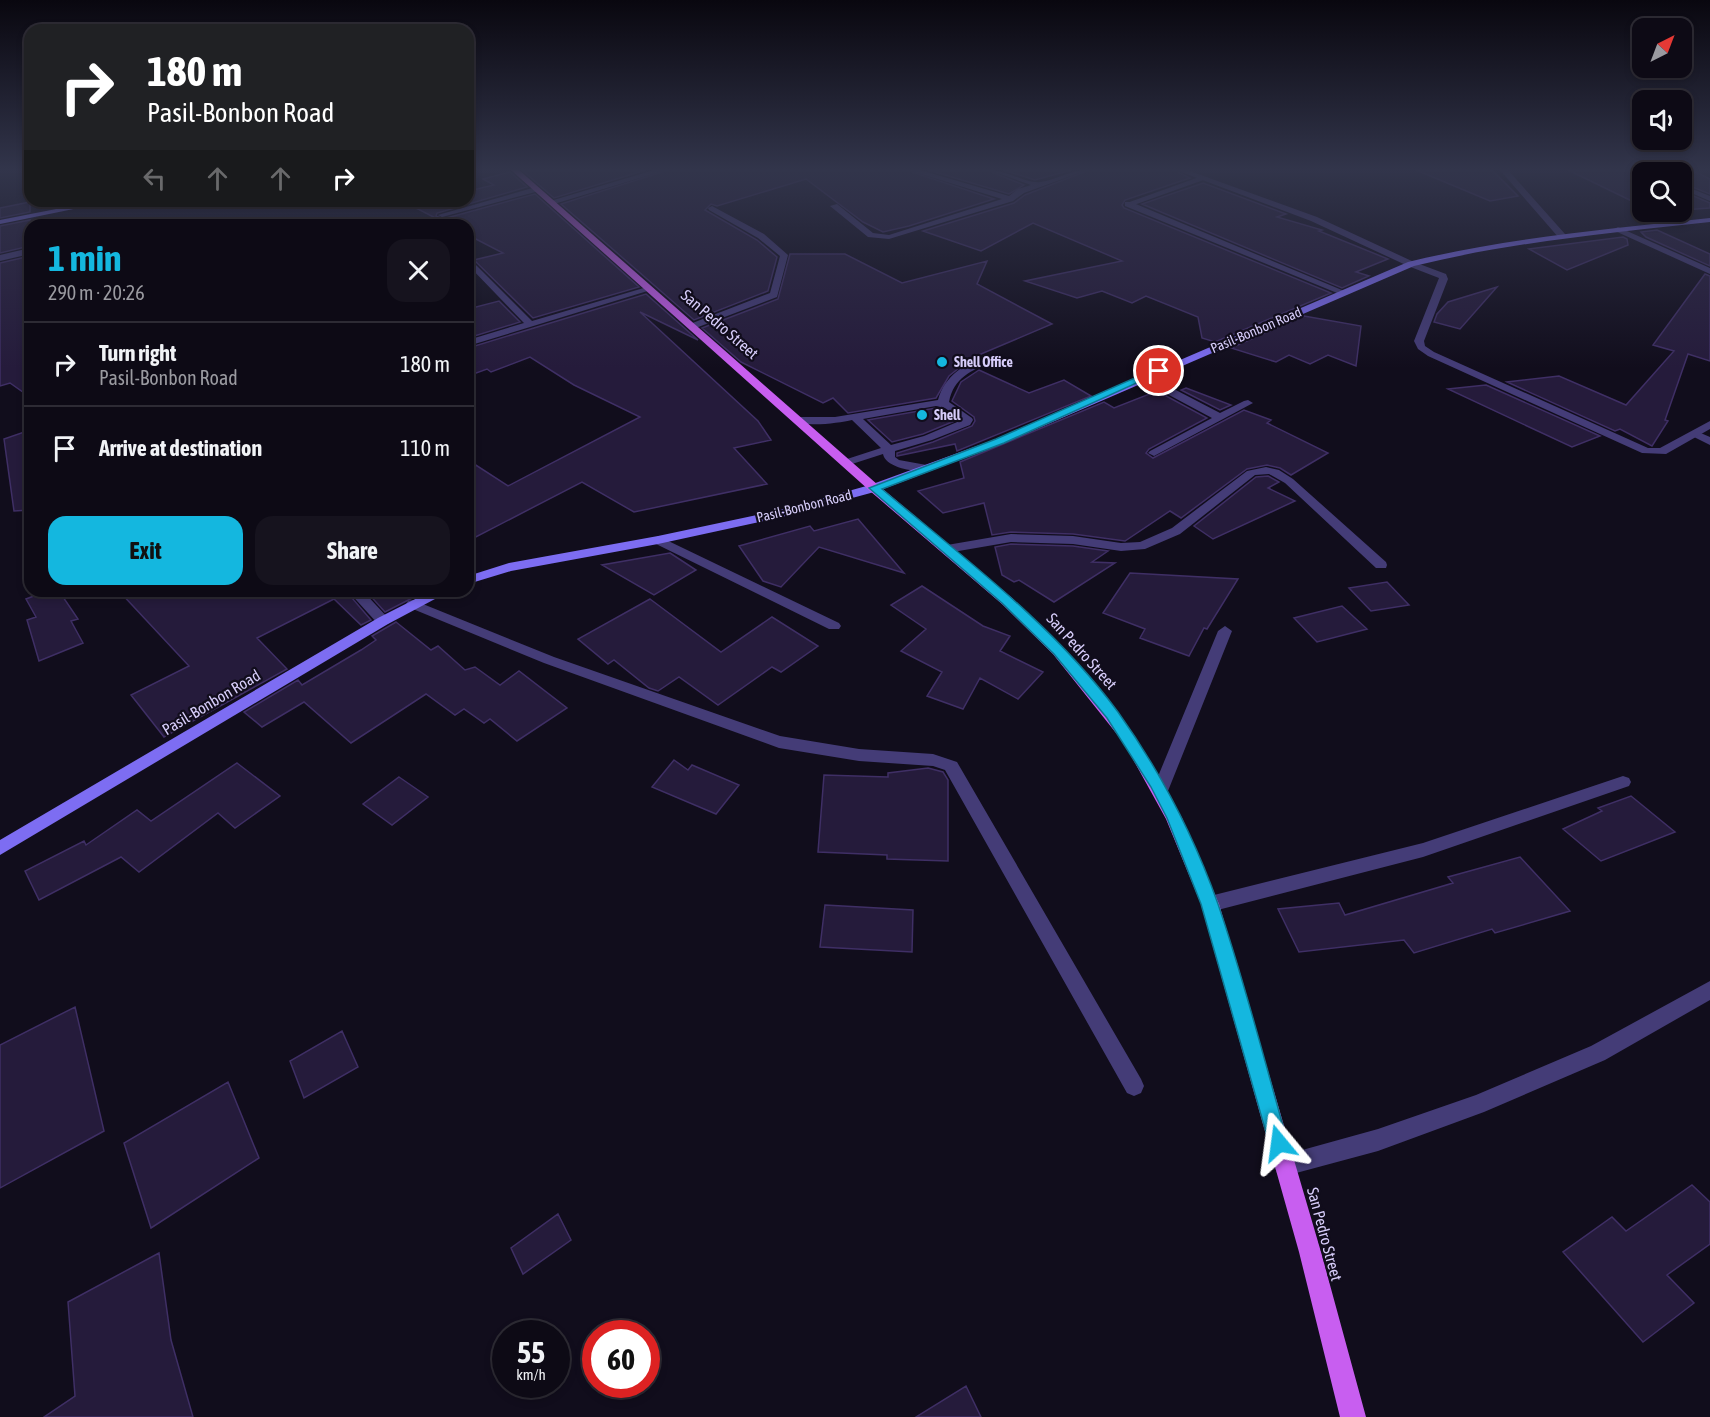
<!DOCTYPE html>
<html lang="en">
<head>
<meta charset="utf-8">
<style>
  :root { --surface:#0d0a15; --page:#16131e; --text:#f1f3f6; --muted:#9a9aa0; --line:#2d2b34; --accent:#14b7df }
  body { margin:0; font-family:"Asap Condensed",sans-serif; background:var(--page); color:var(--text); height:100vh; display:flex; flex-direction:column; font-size:22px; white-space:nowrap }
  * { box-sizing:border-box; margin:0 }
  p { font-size:20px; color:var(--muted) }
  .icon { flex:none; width:33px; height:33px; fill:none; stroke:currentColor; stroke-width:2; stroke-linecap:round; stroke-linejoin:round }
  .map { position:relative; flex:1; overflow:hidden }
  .sheet { position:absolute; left:24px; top:219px; width:450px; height:378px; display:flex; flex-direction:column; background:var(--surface); border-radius:18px; box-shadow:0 3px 9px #0003,0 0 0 2px var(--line) }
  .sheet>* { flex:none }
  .guide { position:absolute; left:24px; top:24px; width:450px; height:183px; border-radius:18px; box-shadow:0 3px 9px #0003,0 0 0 2px var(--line); background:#202124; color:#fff; overflow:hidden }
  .needle { width:39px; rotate:42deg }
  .buttons { position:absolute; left:1632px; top:18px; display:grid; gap:12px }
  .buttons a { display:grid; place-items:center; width:60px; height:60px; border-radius:12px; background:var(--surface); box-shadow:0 3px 9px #0003,0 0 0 2px var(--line); font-size:30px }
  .speed { position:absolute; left:492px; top:1320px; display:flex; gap:12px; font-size:30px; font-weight:700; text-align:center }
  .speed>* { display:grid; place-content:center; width:78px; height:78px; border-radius:50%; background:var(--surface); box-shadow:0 3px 9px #0003,0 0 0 2px var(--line); line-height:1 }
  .speed small { font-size:15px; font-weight:400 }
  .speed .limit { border:9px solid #d22; background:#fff; color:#111 }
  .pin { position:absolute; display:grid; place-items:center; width:51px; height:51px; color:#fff; margin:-26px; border:3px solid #fff; border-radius:50%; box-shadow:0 2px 6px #0007 }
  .me { position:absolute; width:66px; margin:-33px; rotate:344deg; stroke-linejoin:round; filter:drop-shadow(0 0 4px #0008) }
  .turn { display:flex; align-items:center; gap:21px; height:126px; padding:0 24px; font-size:27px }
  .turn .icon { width:78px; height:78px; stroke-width:2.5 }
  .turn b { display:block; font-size:42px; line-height:51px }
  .lanes { display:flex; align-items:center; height:57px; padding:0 24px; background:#0003; justify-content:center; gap:30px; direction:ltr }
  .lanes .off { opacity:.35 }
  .round { display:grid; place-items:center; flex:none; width:63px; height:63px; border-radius:18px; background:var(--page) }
  .headline { display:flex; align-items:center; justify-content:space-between; height:102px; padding:0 24px }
  h1 { font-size:36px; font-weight:700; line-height:45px; color:var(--accent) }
  .button { display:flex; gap:12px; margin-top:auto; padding:12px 24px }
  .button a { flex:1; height:69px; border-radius:18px; background:var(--accent); color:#111; font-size:24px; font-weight:700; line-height:69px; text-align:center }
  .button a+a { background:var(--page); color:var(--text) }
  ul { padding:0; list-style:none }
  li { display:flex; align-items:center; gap:18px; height:84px; padding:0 24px; border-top:2px solid var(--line) }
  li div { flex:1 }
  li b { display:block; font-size:22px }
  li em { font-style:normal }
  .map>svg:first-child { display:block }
  .building { fill:#251b3b; stroke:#3f2f65; stroke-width:1.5 }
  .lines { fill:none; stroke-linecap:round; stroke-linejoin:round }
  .lane { fill:#443c77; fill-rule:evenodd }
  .street { fill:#443c77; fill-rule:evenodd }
  .secondary { fill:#7d6df2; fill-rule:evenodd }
  .primary { fill:#c85ef0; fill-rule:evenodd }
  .route { fill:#14b7df; stroke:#0d7791; stroke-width:1.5 }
  .poi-dot { fill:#14b7df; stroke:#110d1c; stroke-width:2 }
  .labels { text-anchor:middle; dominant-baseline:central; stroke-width:4.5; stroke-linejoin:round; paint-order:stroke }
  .far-street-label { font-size:14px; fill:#d7cdfa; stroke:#110d1c }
  .far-poi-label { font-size:14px; font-weight:bold; fill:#d7cdfa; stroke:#110d1c; text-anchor:start }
  .street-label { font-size:16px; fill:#d7cdfa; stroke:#110d1c }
</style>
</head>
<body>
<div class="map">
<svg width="1710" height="1417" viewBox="0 0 1710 1417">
  <rect width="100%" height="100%" fill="#110d1c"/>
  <!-- building -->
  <path class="building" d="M522,170H646L554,198Z
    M668,170H906L994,199L909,226L883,232L863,222L806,179L717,206L711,204L705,210L757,240L777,257L768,291L694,320L561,204Z
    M928,170H987L1024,185L1009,194Z
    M1003,170H1072L1035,180Z
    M1089,170H1174L1190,178L1125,200L1122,205L1124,208L1331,293L1215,342L1202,338L1198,317L1146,296L1132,303L1102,291L1077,298L1025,281L1122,261L1033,223L981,251L923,231L1014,203L1025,195Z
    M1416,170H1492L1518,196L1490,201Z
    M1568,170H1692L1710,179V194L1682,183V172H1642V206Z
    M510,172L527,187L437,213L436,216L443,219L535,194L639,287L533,318L474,260L503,253L468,235V225H449L412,206L430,201H468V191L494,185L483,179Z
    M1203,183L1286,214L1277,217L1322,230L1319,231L1388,259L1356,272L1369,276L1342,288L1142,204Z
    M1682,191L1710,203V208L1682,210Z
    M30,202V212L0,218V208Z
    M30,220V246L0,253V226Z
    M1657,230L1710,254V266L1646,237L1641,232Z
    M1623,237L1627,239L1628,245L1567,270L1529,249Z
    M790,254H845L902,283L987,261L977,284L1052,324L962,362L964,364L949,376L936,398L848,413L833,398L823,403L741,362L702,328L778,299Z
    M30,256V397L10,383L0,386V263Z
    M1705,274L1710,276V361L1688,354L1665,420L1668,421L1652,446L1620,429L1615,431L1507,382L1559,376L1626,405L1674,351L1653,345Z
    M1497,287L1460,329L1434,322L1437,314L1448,302Z
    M646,294L698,340L640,312L758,421L771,440L734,448L767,484L634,512L582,482L468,541V460L508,486L640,417L574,385L530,357L491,372L487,369L468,376V348Z
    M499,301L520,322L468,338V309Z
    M1304,316L1361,326L1356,366L1328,355L1310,364L1289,355L1276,362L1231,348Z
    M979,370L1029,393L1064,380L1091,396L957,451L955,444L897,456V453L933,442L972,426L975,421L974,417L952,401L961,382Z
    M1486,385L1600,436L1572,447L1448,389Z
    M1186,388L1231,405L1220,410L1181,390Z
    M1157,391L1207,418L1149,449L1146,453L1153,458L1244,410L1271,420L1267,423L1328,453L1291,475L1280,468L1267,465L1247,469L1181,518L1170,511L1125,541L1073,534L1011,532L992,535L984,503L943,513L918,491L964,478L960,462L1104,402L1114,408Z
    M936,408L944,410L957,420L923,434L892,442L868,420Z
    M30,430V510L14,511L4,439Z
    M1268,476L1279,482L1268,488L1295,501L1213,539L1194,526L1256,477Z
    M858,519L904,573L819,547L781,587L763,581L739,546L810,526L814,531Z
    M1011,544L1073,546L1108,551L1092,562L1115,563L1054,602L1019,580L1014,582L1002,575L995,547Z
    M670,553L696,570L654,595L602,565Z
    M1130,573L1238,579L1207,629L1204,628L1189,656L1140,638L1145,629L1103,613Z
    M1387,582L1409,605L1371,611L1349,588Z
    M922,586L983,626L1010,636L1000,651L1043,672L1018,699L980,678L963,709L927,696L942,672L901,651L926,629L891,605Z
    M47,591H59L78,619L71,621L83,643L39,661L27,620L36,617L26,599Z
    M119,591H346L371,620L361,625L334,599L257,638L287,669L164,737L131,695L189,666Z
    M366,591H426L385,612Z
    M650,599L721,652L772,617L818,646L781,672L772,667L718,705L679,677L658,691L649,688L614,660L608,664L578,639Z
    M1342,606L1367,629L1317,642L1294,618Z
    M396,622L431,650L438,646L465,670L475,667L500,685L519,671L567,708L517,741L490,719L484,723L464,709L455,715L426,694L351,743L304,702L262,727L244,712L298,680L302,685L361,650L376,640L372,636Z
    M674,760L688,770L692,765L739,785L716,814L652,787Z
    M237,763L280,796L235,828L218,813L139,872L121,857L39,900L25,871L84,841L86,845L137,810L151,821Z
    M928,768L943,772L948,780V861L887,859V855L818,852L824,775L888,777V773Z
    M399,777L428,797L392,825L363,804Z
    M1631,796L1675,832L1601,861L1563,829L1602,811L1598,808Z
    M1520,857L1570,911L1495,933L1492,929L1414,953L1404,940L1299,952L1278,909L1339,903L1345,915L1453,883L1448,877Z
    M825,905L913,910L912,952L820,947Z
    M75,1007L104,1131L0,1188V1045Z
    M342,1031L358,1067L304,1098L290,1061Z
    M228,1082L259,1158L151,1228L124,1143Z
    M1692,1185L1710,1202V1244L1667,1275L1694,1303L1643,1342L1563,1252L1612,1217L1626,1231Z
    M558,1214L571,1240L523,1274L511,1248Z
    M159,1253L171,1340L193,1417H44L75,1396L68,1302Z
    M966,1386L981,1417H916Z"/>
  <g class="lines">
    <!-- lane -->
    <path class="lane" d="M1202,176L1209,178L1131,206L1124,204Z
      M1682,185L1710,196V201L1682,189Z
      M712,206L764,234L788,255L777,297L693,329L690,328V324L770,293L780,256L758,238L709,210L708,208Z
      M989,356L993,357V361C971,371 954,377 949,402L972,418L973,420L970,425L932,440L895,451V457L899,460L932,466V470C919,473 886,469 883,454L852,464H844V460L881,448L852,420C839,423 804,428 794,420L799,417H835L938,400C945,375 965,363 989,356ZM936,406L945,408L962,420L924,436L891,445L863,419Z
      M1141,376H1149L1220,413L1244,401L1248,400L1253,403L1154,456L1148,453L1150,451L1212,418L1141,380Z
      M1696,431L1710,437V445L1692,436V432Z
      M1225,626L1232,631L1168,791L1166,795L1160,797L1154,795L1152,791L1218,631Z
      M1623,776L1629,778L1631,782L1629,786L1423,857L1210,912L1204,909L1201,904L1204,899L1210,896L1423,843Z"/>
    <!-- street -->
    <path class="street" d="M654,170H666L554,204L547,202Z
      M908,170H920L1009,196L1018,189L1031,185L989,170C1006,170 1027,184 1040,182C1057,180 1070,170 1087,170L1024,193L1013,201L889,239L868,237L830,206L837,204L873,233L889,235L1002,199Z
      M1176,170H1187L1317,217L1414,262L1446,274L1448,279L1424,341L1425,346L1434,352L1648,448H1660L1710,421V429L1666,454L1642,453L1428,356L1418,349L1414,341L1439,278L1408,266L1311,221Z
      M1500,170H1508L1565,234V238H1559Z
      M536,187L539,191L442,217L438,215Z
      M1125,202H1131L1349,293L1342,295L1125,206Z
      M1618,227L1710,268V274L1615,231L1614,229Z
      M30,248V254L0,261V255Z
      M468,257L532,321L647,287L654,289L468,346V340L524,323L468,265Z
      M1266,467L1279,470L1293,479L1386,562L1387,565L1386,568H1376L1285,483L1269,474L1255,475L1180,534L1145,549L1121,551L1073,544L1011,542L947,553L941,549L947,545L1011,534L1073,536L1121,543L1140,542L1172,528L1247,471Z
      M658,536L839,623L841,626L839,629H829L654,543L652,540Z
      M348,591H363L388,618L390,621L388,624H378Z
      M413,600L554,657L780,736L859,749L933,754L957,762L1141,1079L1144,1086L1141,1093L1134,1096L1127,1093L945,770L933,766L859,761L779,748L544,663L408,607L406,604L408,601Z
      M1710,981V1000L1605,1060L1484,1112L1378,1151L1285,1176L1277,1173L1274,1165L1277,1157L1378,1129L1476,1095L1591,1046Z"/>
    <!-- secondary -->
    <path class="secondary" d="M97,201H113L0,224V220Z
      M1710,218V222C1610,233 1511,242 1414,266L1004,443L878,491L782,517L658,544L511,571L468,584V576L509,563L658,536L780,510L870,485L996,439L1408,262C1507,238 1608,229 1710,218Z
      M431,591H450L388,624L0,855V840L378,618Z"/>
    <!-- primary -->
    <path class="primary" d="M511,170H519L878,485L1012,598L1063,648L1134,735L1182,818L1219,904L1321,1252L1366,1417H1340L1299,1252L1201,904L1166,819L1124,743L1053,654L1002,604L870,491Z"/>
  </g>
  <!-- sky -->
  <linearGradient id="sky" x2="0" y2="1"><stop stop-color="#09070f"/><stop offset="0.46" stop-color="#32354b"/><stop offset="1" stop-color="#32354b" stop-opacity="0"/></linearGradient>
  <rect width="1710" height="368" fill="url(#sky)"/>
  <!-- route -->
  <path class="route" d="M1155,369L1163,371L1004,443L882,489C964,558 1054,625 1118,712C1160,771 1194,836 1218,904C1245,982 1265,1064 1288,1143L1286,1150L1279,1153L1272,1150L1269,1143L1201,904L1167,818L1151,787L1107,718L1054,654L1002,603L869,488L996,439Z"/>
  <!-- markers -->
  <g class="poi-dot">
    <circle cx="942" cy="362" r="6"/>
    <circle cx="922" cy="415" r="6"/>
  </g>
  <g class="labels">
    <!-- far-street labels -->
    <g class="far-street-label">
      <text transform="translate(1256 330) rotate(-23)">Pasil-Bonbon Road</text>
      <text transform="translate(804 506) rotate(-14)">Pasil-Bonbon Road</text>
    </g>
    <!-- far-poi labels -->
    <g class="far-poi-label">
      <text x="954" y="362">Shell Office</text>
      <text x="934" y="415">Shell</text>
    </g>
    <!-- street labels -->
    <g class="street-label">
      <text transform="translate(720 324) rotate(41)">San Pedro Street</text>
      <text transform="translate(1082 651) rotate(48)">San Pedro Street</text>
      <text transform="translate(211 702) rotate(-31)">Pasil-Bonbon Road</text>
      <text transform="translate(1325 1234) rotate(75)">San Pedro Street</text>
    </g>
  </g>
</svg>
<div class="buttons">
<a><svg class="needle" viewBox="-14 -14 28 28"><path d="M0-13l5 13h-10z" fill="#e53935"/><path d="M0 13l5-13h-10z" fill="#9a9aa0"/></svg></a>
<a><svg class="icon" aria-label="sound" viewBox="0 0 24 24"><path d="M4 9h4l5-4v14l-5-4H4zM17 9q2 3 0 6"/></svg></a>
<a><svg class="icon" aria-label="search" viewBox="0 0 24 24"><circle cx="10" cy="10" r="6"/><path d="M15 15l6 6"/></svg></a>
</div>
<div class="speed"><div>55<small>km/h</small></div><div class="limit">60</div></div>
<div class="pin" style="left:1159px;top:371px;background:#d93025"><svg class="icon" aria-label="arrive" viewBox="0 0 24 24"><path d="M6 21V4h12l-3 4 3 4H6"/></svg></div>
<svg class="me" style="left:1279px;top:1143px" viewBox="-20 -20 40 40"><path d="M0-17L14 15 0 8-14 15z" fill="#14b7df" stroke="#fff" stroke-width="4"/></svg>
<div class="guide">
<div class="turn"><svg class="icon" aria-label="right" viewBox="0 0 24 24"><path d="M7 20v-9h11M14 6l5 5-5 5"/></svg><div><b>180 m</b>Pasil-Bonbon Road</div></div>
<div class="lanes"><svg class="icon off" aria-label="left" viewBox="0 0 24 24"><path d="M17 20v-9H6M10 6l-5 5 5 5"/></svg><svg class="icon off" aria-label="ahead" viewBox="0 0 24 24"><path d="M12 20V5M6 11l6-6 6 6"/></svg><svg class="icon off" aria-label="ahead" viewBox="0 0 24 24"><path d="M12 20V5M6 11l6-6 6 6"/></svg><svg class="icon" aria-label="right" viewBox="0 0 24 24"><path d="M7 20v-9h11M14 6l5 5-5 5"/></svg></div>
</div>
<section class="sheet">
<div class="headline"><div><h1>1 min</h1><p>290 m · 20:26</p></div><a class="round"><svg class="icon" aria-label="close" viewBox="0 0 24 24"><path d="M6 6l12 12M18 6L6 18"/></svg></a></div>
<ul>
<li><svg class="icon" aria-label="right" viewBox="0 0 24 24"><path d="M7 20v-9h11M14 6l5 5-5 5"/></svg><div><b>Turn right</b><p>Pasil-Bonbon Road</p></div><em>180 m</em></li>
<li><svg class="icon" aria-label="arrive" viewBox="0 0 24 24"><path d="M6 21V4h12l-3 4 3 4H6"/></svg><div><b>Arrive at destination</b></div><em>110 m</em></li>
</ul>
<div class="button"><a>Exit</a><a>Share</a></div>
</section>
</div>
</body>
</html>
